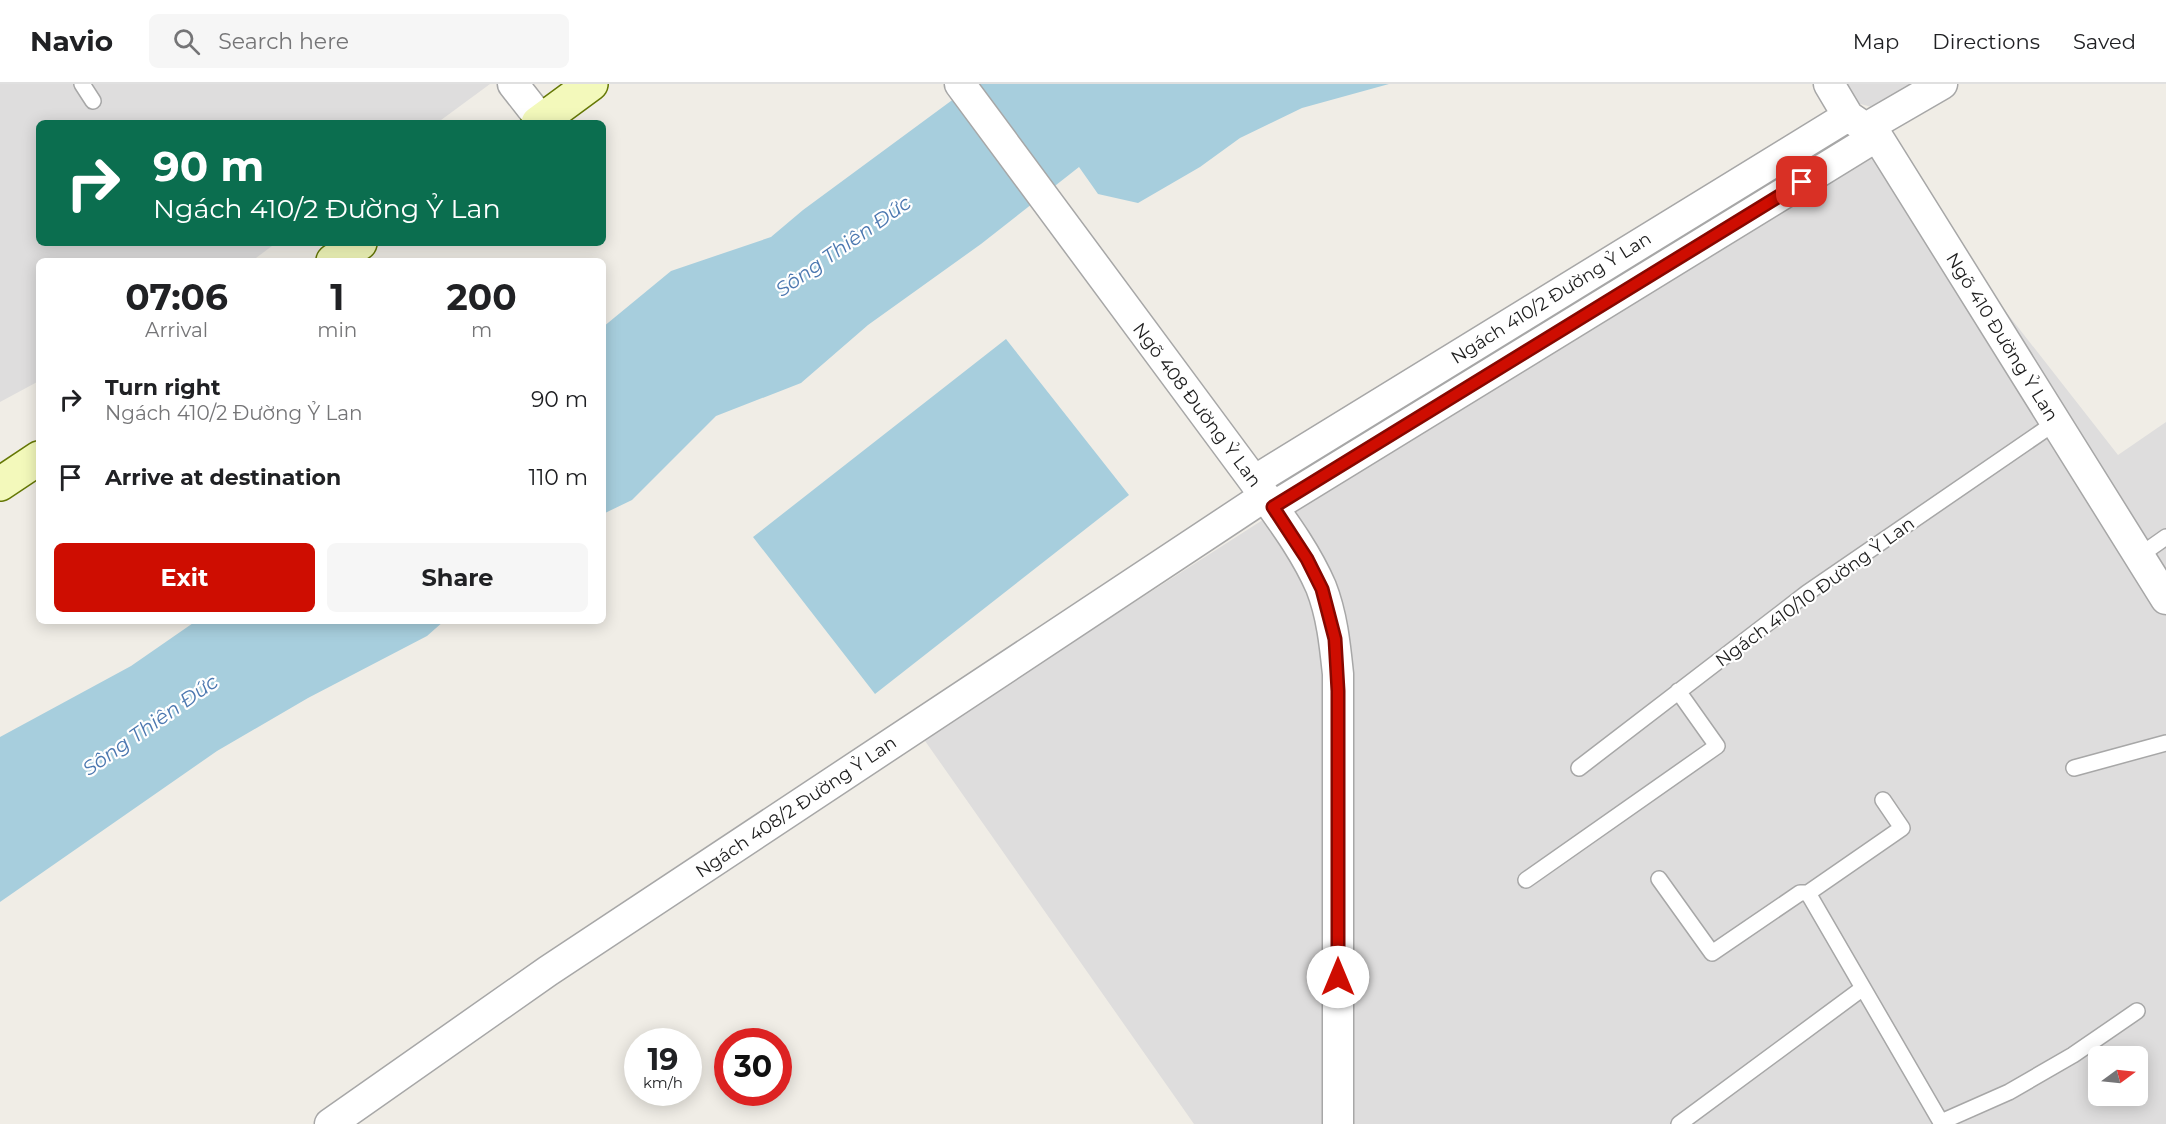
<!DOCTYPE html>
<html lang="en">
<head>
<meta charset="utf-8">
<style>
  :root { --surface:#fff; --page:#f6f6f6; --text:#202124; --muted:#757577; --line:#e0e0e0; --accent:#ce0d01 }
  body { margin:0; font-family:Montserrat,sans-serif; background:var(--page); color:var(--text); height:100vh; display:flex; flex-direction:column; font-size:22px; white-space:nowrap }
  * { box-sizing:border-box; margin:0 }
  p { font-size:20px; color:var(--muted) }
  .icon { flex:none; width:33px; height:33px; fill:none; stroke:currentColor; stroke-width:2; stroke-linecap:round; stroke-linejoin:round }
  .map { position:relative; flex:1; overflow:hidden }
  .drawer { position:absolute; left:36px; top:174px; width:570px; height:366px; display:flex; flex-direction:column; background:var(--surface); border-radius:9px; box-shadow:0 3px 15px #0003 }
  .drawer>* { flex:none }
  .guide { position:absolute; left:36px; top:36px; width:570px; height:126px; border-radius:9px; box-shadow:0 3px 15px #0003; background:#0b6e4f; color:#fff; overflow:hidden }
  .needle { width:39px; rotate:75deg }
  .buttons { position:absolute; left:2088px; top:962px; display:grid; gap:12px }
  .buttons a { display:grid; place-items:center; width:60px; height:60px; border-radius:9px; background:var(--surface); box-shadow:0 3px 15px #0003; font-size:30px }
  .speed { position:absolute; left:624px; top:944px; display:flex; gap:12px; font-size:30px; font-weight:700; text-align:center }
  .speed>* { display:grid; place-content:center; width:78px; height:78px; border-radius:50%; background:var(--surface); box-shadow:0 3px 15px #0003; line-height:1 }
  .speed small { font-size:15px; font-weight:400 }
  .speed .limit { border:9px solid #d22; background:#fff; color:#111 }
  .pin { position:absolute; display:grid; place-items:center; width:51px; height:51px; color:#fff; margin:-26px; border-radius:12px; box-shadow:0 3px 9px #0006 }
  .me { position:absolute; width:66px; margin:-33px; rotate:0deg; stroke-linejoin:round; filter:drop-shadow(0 0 4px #0008) }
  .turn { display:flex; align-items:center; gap:21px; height:126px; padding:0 18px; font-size:27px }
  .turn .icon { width:78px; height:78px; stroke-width:2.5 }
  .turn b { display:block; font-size:42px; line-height:51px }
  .eta { display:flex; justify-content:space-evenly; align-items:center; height:102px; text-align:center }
  .eta b { font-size:36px; font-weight:700; line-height:42px }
  .cta { display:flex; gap:12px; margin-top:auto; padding:12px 18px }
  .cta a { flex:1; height:69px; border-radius:9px; background:var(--accent); color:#fff; font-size:24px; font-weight:700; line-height:69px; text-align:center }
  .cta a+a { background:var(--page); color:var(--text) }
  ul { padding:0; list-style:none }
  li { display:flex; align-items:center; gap:18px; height:78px; padding:0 18px }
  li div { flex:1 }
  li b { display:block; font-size:22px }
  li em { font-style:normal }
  header { display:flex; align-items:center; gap:36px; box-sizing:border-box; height:84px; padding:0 30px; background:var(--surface); border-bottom:2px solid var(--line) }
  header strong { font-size:28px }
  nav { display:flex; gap:33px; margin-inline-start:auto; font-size:21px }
  .search { width:420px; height:54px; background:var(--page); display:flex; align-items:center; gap:15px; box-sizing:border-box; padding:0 21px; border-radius:9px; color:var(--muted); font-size:22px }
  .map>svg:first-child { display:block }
  .residential { fill:#dedddd; fill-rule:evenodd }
  .water { fill:#a7cedd }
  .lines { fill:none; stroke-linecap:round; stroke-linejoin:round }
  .service-casing { stroke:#a7a7a7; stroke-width:18 }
  .minor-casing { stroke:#a7a7a7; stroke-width:33 }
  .secondary-casing { stroke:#657805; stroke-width:36 }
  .service { stroke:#fff; stroke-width:15 }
  .minor { stroke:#fff; stroke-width:30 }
  .secondary { stroke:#f3f9bb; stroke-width:33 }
  .route-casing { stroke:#860801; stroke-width:15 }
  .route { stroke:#ce0d01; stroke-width:10 }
  .labels { text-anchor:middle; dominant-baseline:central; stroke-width:4.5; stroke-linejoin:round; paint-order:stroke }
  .street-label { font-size:18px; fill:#202020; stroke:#fff }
  .water-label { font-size:20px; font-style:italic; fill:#4c78b0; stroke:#fff }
</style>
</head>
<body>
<header>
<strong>Navio</strong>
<div class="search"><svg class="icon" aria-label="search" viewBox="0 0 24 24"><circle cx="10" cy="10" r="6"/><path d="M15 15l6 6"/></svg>Search here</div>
<nav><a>Map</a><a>Directions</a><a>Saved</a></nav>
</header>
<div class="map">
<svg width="2166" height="1040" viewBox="0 0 2166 1040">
  <rect width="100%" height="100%" fill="#f0ede6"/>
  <!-- residential -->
  <path class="residential" d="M0,0H490L437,39H39V159H276L252,177H39V297L0,318Z
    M1843,0H1922L1879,25L1853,18Z
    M1866,49L2118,371L2166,338V1040H1194L923,654ZM2098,972H2138V1011H2098Z"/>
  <!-- water -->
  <path class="water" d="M974,0H1389L1302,24L1240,54L1200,83L1138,119L1098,110L1079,83L981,160L868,241L801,299L716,332L632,416L603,430V243L671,187L771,153L803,126Z
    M1006,255L1129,411L875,610L753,453Z
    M196,537H444L427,552L308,614L217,667L0,818V653L131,582Z"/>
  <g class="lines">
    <!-- service casing -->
    <g class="service-casing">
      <path id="service" d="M82,0L93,17
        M2139,472L2166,453
        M1579,684L1807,509L2056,338
        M2074,684L2166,659
        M1659,795L1712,869L1800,809H1808
        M1526,796L1717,662L1678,607
        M1808,809L1942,1040
        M1808,809L1902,744L1883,716
        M1941,1038L2009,1008L2073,971L2137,927
        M1679,1040L1863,904"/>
    </g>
    <!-- minor casing -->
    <g class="minor-casing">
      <path id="minor" d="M513,0L542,37
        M960,0L1254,397C1278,431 1304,464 1321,503C1332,531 1335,561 1338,590V1040
        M1829,0L1848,32L1877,52L2166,515
        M1866,44L1942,0
        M1254,397L1848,32
        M1273,423L1877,52
        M330,1040L548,887L1265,412"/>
    </g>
    <!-- secondary casing -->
    <g class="secondary-casing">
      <path id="secondary" d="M538,39L591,0
        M333,177L360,159
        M0,400L39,374"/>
    </g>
    <!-- service -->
    <use href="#service" class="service"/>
    <!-- minor -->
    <use href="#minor" class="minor"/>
    <!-- secondary -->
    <use href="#secondary" class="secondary"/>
  </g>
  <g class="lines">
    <!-- route casing -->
    <g class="route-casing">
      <path id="route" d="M1338,893V607L1335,555L1322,505L1307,475L1273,423L1802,98"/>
    </g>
    <!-- route -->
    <use href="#route" class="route"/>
  </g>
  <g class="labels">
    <!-- street labels -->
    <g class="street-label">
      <text transform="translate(1551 214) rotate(-32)">Ngách 410/2 Đường Ỷ Lan</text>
      <text transform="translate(2002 253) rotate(58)">Ngõ 410 Đường Ỷ Lan</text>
      <text transform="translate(1197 321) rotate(53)">Ngõ 408 Đường Ỷ Lan</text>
      <text transform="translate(1815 508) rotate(-36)">Ngách 410/10 Đường Ỷ Lan</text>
      <text transform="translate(796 723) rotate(-34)">Ngách 408/2 Đường Ỷ Lan</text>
    </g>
    <!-- water labels -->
    <g class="water-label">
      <text transform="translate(843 162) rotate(-35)">Sông Thiên Đức</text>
      <text transform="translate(150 641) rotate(-35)">Sông Thiên Đức</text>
    </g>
  </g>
</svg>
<div class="buttons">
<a><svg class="needle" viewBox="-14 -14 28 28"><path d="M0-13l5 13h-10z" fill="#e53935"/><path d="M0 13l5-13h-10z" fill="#757577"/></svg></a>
</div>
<div class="speed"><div>19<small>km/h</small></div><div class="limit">30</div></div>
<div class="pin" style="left:1802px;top:98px;background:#d93025"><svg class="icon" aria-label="arrive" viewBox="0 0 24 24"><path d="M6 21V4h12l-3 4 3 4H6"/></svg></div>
<svg class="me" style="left:1338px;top:893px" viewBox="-20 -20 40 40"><circle r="19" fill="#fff"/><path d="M0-13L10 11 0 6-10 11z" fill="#ce0d01"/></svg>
<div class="guide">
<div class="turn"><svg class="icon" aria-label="right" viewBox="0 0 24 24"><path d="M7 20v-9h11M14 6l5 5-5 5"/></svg><div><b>90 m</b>Ngách 410/2 Đường Ỷ Lan</div></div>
</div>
<section class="drawer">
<div class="eta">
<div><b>07:06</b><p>Arrival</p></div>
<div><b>1</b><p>min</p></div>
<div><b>200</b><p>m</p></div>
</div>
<ul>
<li><svg class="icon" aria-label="right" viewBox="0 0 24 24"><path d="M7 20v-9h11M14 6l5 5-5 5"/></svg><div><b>Turn right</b><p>Ngách 410/2 Đường Ỷ Lan</p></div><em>90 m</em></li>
<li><svg class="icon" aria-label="arrive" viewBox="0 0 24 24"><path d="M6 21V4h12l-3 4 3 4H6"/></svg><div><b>Arrive at destination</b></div><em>110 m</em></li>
</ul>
<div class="cta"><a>Exit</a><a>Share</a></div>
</section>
</div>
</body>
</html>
